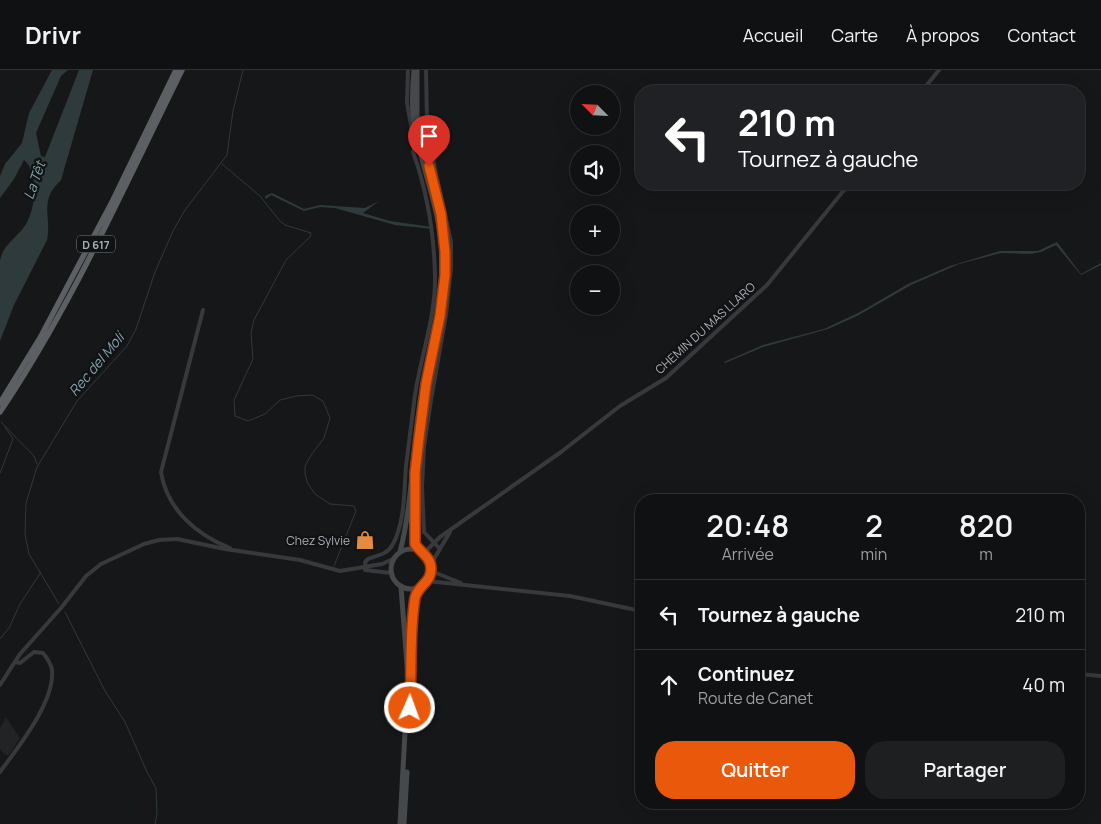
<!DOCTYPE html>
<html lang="fr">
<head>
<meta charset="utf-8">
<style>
  :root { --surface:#101112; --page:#1e1f20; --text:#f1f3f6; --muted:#9c9d9f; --line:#303132; --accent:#ea580c }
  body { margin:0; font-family:Manrope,sans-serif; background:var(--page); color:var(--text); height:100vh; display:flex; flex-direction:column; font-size:19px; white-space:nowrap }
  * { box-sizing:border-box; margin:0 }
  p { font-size:16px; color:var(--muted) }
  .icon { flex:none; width:28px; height:28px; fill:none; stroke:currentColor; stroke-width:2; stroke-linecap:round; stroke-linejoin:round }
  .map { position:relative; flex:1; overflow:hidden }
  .side { position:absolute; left:635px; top:424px; width:450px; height:315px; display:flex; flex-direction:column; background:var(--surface); border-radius:20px; box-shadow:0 5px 20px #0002,0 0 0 1px var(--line) }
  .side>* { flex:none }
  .hud { position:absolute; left:635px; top:15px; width:450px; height:105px; border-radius:20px; box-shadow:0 5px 20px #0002,0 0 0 1px var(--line); background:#202124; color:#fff; overflow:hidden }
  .needle { width:32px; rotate:294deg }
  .tools { position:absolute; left:570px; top:15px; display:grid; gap:10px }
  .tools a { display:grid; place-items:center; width:50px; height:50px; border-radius:50%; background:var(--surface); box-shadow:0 5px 20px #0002,0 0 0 1px var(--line); font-size:25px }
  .pin { position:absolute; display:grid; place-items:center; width:42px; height:42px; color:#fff; margin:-51px -21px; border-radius:50% 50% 50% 0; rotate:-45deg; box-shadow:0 0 5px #0007 }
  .pin .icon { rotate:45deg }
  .me { position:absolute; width:55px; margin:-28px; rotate:2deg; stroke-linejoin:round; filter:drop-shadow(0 0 4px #0008) }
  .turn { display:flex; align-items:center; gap:18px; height:105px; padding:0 20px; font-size:22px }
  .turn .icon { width:65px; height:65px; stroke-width:2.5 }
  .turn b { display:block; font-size:35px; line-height:42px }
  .eta { display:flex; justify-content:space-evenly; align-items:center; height:85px; text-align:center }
  .eta b { font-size:30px; font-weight:600; line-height:35px }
  .action { display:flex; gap:10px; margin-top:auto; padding:10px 20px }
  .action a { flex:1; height:58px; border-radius:20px; background:var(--accent); color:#fff; font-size:20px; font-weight:600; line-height:58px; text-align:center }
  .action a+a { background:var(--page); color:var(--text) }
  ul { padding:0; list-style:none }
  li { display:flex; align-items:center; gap:15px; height:70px; padding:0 20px; border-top:1px solid var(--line) }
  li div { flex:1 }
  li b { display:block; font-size:19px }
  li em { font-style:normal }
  header { display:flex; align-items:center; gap:30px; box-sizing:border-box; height:70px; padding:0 25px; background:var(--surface); border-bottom:1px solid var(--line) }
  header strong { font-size:24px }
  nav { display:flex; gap:28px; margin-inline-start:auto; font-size:18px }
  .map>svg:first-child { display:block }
  .built { fill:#222325 }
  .water { fill:#2f3a3d }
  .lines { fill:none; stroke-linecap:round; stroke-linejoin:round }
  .stream { stroke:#2f3a3d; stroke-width:1 }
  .minor { stroke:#37393d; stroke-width:4 }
  .secondary { stroke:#46494c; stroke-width:5 }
  .trunk { stroke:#5c6064; stroke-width:5.5 }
  .route-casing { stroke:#983908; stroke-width:12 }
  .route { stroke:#ea580c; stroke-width:9 }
  .labels { text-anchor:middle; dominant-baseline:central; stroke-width:4.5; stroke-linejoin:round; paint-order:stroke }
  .shield { fill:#111213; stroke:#7b8186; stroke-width:1 }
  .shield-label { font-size:11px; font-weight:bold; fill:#a9b0b7 }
  .street-label { font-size:12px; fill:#a9b0b7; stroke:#111213 }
  .poi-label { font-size:12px; fill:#a9b0b7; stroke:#111213; text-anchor:end }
  .water-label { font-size:14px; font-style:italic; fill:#83a4af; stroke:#111213 }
</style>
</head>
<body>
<header>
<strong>Drivr</strong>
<nav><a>Accueil</a><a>Carte</a><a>À propos</a><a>Contact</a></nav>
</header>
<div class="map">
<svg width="1101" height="754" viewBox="0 0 1101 754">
  <rect width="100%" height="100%" fill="#161718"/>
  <!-- built -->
  <path class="built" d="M6,647L20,668L9,685H5L0,679V658Z"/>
  <!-- water -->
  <path class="water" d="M52,0H68L61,6L36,63L41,86L45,87L79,0H93L61,110C38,131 52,147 47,170L14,235L0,271C0,247 0,213 0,191C2,175 19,166 26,154C36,137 39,102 24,90L14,109L0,128V106L5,94L22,73L29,43Z
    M272,123L304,139L320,135L365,138L379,131L363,143L390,151L432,157L433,159L395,155L335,138L320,137L304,141L271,125L266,129L265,126Z
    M1057,172L1081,204L1101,193V195L1081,205L1056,175L1041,182L1030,184L1001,183L959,194L911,215L857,246L828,259L763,277L725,293L724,292L763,275L824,259L860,242L908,214L950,196L1000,181H1038Z"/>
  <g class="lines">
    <!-- stream -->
    <path class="stream" d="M222,94L260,126L279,150L285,155L311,163L310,167L286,190L254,250L251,263L253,289L234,330L235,346L248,351L265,344L280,330L296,326L312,325L323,331L330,348L324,368L311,385L305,396V404L308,414L315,424L330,434L354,436L356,441L334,496
      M1,352L34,386L37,394
      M0,403L13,369L5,357
      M59,534L29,484L25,464L26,433L37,397L77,331L127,276L136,259L155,202L173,161L185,140L227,85L233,41L243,0
      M65,542L105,621L125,652L147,702L156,718L157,744L155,754
      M0,569L9,558L20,534L41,502"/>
    <!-- minor -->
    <path class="minor" d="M408,0L407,33L415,78
      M426,0L427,52L435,99L451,172V198L446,245L431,330L424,377L422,417L424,462L439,478
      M922,21L939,0
      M203,240L161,402C167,440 197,465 230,478
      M424,483L440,467L561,382L620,336L666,308L767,215L849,114
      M431,494L450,462
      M365,500L391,503
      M366,500L365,492L368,489C378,485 387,485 393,474C405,452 404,421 406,396C409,372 412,348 415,325C421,285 436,246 435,205C434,164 427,121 413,82L415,78L419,76
      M431,501L461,513
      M427,511L570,526L641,541
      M1079,604L1101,606
      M0,615L20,584L61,538L86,506L101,494L144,474L159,470L177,469L225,479L300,490L340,501L382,494L393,489
      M0,702C18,677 55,632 52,600C51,593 47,588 43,583L34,582L20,593L15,592"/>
    <!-- secondary -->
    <path class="secondary" d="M417,0V45L441,149
      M435,271L443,226L445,200
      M420,362L424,326
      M416,400L414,466L415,474L419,480
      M391 499a20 20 0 1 1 40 0a20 20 0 1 1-40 0Z
      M400,482C412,435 412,388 419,340C426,288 445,236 442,183C440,142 424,104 416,64C411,44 412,21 414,0
      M411,611V573L418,518
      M409,661L410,637
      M400,754L408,607L401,517
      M404,754L407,702"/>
    <!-- trunk -->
    <path class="trunk" d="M0,333L40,268L113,130L176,0
      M0,342C72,235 125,115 182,0"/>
  </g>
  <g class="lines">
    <!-- route casing -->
    <g class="route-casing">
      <path id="route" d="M410,638C412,602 409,564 415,528C418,515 431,513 431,499C431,487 421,483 415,474V403L419,368L426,314L440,246L445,205V182L441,144L429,96"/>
    </g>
    <!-- route -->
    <use href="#route" class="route"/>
  </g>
  <!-- icons -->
  <defs>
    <g id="shop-bare" transform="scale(1.5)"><path d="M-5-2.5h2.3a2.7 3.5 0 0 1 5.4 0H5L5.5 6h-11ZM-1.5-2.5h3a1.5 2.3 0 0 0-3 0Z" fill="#e58a41" stroke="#111213" stroke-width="2.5" paint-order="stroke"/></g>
  </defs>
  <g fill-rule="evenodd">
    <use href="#shop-bare" x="365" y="470"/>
  </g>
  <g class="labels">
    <!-- shield labels -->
    <rect class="shield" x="77" y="165.5" width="38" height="17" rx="4"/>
    <g class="shield-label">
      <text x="96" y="174">D 617</text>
    </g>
    <!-- street labels -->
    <g class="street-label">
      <text transform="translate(705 258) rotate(-42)">CHEMIN DU MAS LLARO</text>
    </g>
    <!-- poi labels -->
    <g class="poi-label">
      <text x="350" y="470">Chez Sylvie</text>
    </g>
    <!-- water labels -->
    <g class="water-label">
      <text transform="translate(34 110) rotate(-71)">La Têt</text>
      <text transform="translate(96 294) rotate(-50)">Rec del Molí</text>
    </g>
  </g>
</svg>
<div class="tools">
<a><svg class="needle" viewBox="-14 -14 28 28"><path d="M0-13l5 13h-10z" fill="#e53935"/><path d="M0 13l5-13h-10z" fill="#9c9d9f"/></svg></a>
<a><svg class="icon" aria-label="sound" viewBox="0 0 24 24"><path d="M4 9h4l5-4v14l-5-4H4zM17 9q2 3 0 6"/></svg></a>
<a>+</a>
<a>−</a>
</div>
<div class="pin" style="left:429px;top:96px;background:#d93025"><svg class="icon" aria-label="arrive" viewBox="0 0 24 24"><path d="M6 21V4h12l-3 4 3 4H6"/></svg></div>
<svg class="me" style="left:410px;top:638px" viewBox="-20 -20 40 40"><circle r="17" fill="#ea580c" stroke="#fff" stroke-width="3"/><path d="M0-11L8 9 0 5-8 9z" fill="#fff"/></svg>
<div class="hud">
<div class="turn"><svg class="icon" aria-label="left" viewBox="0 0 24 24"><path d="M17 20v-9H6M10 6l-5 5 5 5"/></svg><div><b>210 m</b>Tournez à gauche</div></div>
</div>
<section class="side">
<div class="eta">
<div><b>20:48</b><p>Arrivée</p></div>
<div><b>2</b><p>min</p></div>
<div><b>820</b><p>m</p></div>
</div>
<ul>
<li><svg class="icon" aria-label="left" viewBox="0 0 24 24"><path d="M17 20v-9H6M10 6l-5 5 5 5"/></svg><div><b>Tournez à gauche</b></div><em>210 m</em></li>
<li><svg class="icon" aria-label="ahead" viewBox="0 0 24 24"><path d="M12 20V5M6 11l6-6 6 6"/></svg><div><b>Continuez</b><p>Route de Canet</p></div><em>40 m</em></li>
</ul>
<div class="action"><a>Quitter</a><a>Partager</a></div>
</section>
</div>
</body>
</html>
